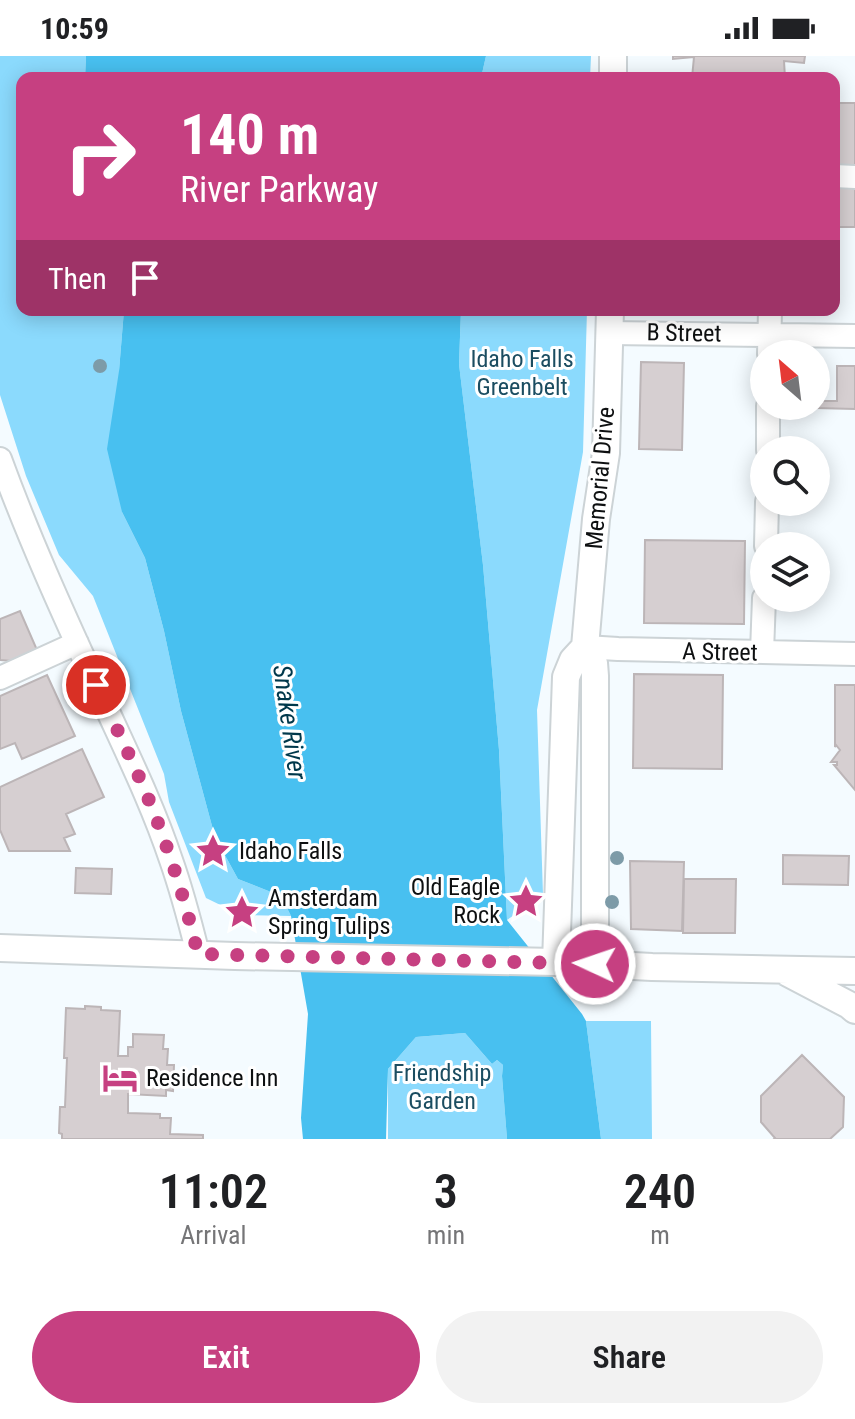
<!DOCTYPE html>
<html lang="en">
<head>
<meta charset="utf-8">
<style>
  :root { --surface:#fff; --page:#f2f2f2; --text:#202124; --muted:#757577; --accent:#c64081 }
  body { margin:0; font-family:"Roboto Condensed",sans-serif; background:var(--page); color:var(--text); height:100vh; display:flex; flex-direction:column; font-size:30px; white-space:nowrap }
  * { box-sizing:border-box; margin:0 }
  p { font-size:26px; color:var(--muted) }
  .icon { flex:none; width:44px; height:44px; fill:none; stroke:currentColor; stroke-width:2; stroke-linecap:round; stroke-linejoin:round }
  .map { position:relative; height:1083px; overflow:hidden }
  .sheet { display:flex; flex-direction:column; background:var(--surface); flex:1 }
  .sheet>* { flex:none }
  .top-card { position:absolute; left:16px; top:16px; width:824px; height:244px; border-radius:16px; box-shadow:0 4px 20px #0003; background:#c64081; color:#fff; overflow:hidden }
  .needle { width:52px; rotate:332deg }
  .fabs { position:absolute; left:750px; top:284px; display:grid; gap:16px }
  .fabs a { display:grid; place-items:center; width:80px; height:80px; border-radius:50%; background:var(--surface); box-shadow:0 4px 20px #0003; font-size:40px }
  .pin { position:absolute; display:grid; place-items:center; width:68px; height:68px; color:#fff; margin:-34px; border:4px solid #fff; border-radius:50%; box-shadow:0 2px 8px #0007 }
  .me { position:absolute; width:88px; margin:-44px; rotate:273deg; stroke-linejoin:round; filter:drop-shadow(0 0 6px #0008) }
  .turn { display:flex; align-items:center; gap:28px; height:168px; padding:0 32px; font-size:36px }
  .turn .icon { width:104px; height:104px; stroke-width:2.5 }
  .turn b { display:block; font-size:56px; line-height:68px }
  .then { display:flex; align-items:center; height:76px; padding:0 32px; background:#0003; gap:16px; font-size:30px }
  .eta { display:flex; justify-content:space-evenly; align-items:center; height:136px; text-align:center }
  .eta b { font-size:48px; font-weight:600; line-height:56px }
  .button { display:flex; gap:16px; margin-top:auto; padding:16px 32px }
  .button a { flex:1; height:92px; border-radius:48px; background:var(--accent); color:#fff; font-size:32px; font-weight:600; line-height:92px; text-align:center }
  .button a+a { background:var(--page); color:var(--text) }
  .status { display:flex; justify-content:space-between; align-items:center; height:56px; padding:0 40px; background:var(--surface); direction:ltr }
  .status svg { height:22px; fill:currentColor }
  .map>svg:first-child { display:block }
  .green { fill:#8bdafd }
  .water { fill:#48c0f0 }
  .building { fill:#d6cfd1; stroke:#bcb5b7; stroke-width:2 }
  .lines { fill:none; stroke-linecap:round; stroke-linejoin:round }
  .minor-casing { stroke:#ccd3d6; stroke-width:26 }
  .major-casing { stroke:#ccd3d6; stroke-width:30 }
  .minor { stroke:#fff; stroke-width:22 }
  .major { stroke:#fff; stroke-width:26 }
  .tree { fill:#7d9ba8 }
  .route { stroke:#c64081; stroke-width:14; stroke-dasharray:0 25.2 }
  .labels { text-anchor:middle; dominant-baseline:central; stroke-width:6; stroke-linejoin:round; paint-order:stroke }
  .street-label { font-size:24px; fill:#0e1011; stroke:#fff }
  .park-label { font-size:24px; fill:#1b4d61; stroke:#fff }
  .poi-label { font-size:24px; fill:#0e1011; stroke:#fff; text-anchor:start }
  .water-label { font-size:26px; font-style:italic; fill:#00384b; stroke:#fff }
</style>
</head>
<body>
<div class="status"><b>10:59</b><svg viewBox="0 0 49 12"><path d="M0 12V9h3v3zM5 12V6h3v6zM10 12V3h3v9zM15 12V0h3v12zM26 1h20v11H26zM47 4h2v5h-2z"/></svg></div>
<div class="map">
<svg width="855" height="1083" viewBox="0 0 855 1083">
  <rect width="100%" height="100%" fill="#f4fbff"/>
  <!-- green -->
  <path class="green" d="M0,0H86L85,22H22V254H124L119,315L122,456L145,502L164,575L181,655L215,781L238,823L281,840L291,860L241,859L206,842L169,746L164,718L93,540L59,499L26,420L0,339Z
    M486,0H591L590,22H481Z
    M461,254H587L583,396L537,654L543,839L507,864L499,694L483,509L459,308Z
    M586,965H651L652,1083H601Z
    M465,977L492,1008L497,1004L503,1009L502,1020L507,1083H388V1013L416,981Z"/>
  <!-- water -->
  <path class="water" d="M86,0H486L481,22H85Z
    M124,254H461L459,308L483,509L499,694L507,864L582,958L586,965L601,1083H507L502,1020L503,1009L497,1004L492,1008L465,977L416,981L388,1013L386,1083H303L301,1062L308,958L291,860L281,840L238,823L215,781L181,655L164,575L145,502L122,456L107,393L119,315Z"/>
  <!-- building -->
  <path class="building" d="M673,0H805L804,7L784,5L785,22H692L694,1L673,3Z
    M834,34H835L836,47H855V119L834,118Z
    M834,128L855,129V171H834Z
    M641,306L684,307L682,394L639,393Z
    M837,310H855V353L776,351L816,350V345H837Z
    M645,484L745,485L744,568L644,567Z
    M20,555L37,594L12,605L0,604V563Z
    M634,618L723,619L722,713L633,712Z
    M47,619L75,680L22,703L15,687L0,693V640Z
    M835,629H855V734L834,709H837V706H831L840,694L836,689L835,691Z
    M82,693L104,741L66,758L75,778L64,782L70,795H9L0,774V731Z
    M783,799L849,800L848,829L783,828Z
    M630,805L684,806L682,875L631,873Z
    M76,812L112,813L111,838L75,837Z
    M684,823H736L735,877H683Z
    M85,950L101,951V954L120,955L118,1000H128V991H133V978L164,979L163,993H168L167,1009H174L173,1035L166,1034V1040L128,1038V1057L160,1058V1062H171L170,1078L203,1079V1083H62V1078L59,1077L60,1051H65L67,1002H64L66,952L85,953Z
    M802,999L844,1041L843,1071L830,1083H774L775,1082L761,1066V1040Z"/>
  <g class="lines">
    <!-- minor casing -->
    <g class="minor-casing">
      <path id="minor" d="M834,120L855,121
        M609,277L855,280
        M769,298L770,254
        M768,394V350
        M0,403C28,480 62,555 96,629C122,687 151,744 171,804C182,835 190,866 198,898
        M766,490L767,446
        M585,591L618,593L855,598
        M762,596L764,542
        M0,622L77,587"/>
    </g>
    <!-- major casing -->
    <g class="major-casing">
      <path id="major" d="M613,22V0
        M0,892L235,900L556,906L652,911L855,915
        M556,906L566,621L573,604L585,591
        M595,908V620L594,607L585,591L596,463L606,397L610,254
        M788,917L849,949L855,954"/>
    </g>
    <!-- minor -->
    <use href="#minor" class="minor"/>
    <!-- major -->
    <use href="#major" class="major"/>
  </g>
  <!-- trees -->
  <g class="tree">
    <circle cx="100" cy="310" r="7"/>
    <circle cx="617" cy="802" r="7"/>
    <circle cx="612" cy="846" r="7"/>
  </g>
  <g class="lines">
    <!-- route -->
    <path class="route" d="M96,629C123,686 152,744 171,804C182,835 190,866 198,898L595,908"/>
  </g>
  <!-- icons -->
  <defs>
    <g id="sight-bare" transform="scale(2.76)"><path d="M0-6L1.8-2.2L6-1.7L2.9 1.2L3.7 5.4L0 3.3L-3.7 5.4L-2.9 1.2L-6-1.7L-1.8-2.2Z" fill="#c64081" stroke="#fff" stroke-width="2.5" paint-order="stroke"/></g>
    <g id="hotel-bare" transform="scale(2.76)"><path d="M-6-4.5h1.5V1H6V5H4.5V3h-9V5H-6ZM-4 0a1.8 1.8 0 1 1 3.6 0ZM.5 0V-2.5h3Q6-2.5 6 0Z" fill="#c64081" stroke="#fff" stroke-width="2.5" paint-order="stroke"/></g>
  </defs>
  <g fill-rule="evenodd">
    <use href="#sight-bare" x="213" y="795"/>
    <use href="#sight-bare" x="526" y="845"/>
    <use href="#sight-bare" x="242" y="856"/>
    <use href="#hotel-bare" x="120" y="1022"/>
  </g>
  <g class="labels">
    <!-- street labels -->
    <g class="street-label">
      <text transform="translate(684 277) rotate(1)">B Street</text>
      <text transform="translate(600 422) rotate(-85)">Memorial Drive</text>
      <text transform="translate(720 596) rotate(1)">A Street</text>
    </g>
    <!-- park labels -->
    <g class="park-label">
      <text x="522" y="303">Idaho Falls<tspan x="522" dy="28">Greenbelt</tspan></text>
      <text x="442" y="1017">Friendship<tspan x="442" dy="28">Garden</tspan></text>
    </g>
    <!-- poi labels -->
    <g class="poi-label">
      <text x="239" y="795">Idaho Falls</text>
      <text x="500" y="831" text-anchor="end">Old Eagle<tspan x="500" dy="28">Rock</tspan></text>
      <text x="268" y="842">Amsterdam<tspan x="268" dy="28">Spring Tulips</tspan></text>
      <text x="146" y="1022">Residence Inn</text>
    </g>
    <!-- water labels -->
    <g class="water-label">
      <text transform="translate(290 666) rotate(82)">Snake River</text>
    </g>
  </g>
</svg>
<div class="fabs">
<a><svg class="needle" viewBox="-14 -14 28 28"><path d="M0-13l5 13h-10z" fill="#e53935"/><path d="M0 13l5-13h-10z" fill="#757577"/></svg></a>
<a><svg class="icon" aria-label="search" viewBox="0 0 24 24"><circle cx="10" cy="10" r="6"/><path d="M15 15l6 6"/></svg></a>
<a><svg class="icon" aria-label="layers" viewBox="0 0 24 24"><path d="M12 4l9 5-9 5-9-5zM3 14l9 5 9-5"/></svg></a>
</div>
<div class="pin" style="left:96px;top:629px;background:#d93025"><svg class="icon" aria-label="arrive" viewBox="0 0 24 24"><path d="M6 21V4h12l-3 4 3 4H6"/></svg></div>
<svg class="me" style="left:595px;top:908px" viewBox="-20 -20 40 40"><circle r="17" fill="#c64081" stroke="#fff" stroke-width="3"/><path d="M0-11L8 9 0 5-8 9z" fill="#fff"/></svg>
<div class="top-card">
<div class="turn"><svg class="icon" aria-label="right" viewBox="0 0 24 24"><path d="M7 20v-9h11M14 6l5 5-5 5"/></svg><div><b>140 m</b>River Parkway</div></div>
<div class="then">Then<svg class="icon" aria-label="arrive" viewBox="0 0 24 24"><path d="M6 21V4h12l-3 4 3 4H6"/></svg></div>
</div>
</div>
<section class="sheet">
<div class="eta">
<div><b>11:02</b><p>Arrival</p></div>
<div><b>3</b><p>min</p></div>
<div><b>240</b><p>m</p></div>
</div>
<div class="button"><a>Exit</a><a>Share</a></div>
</section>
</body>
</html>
